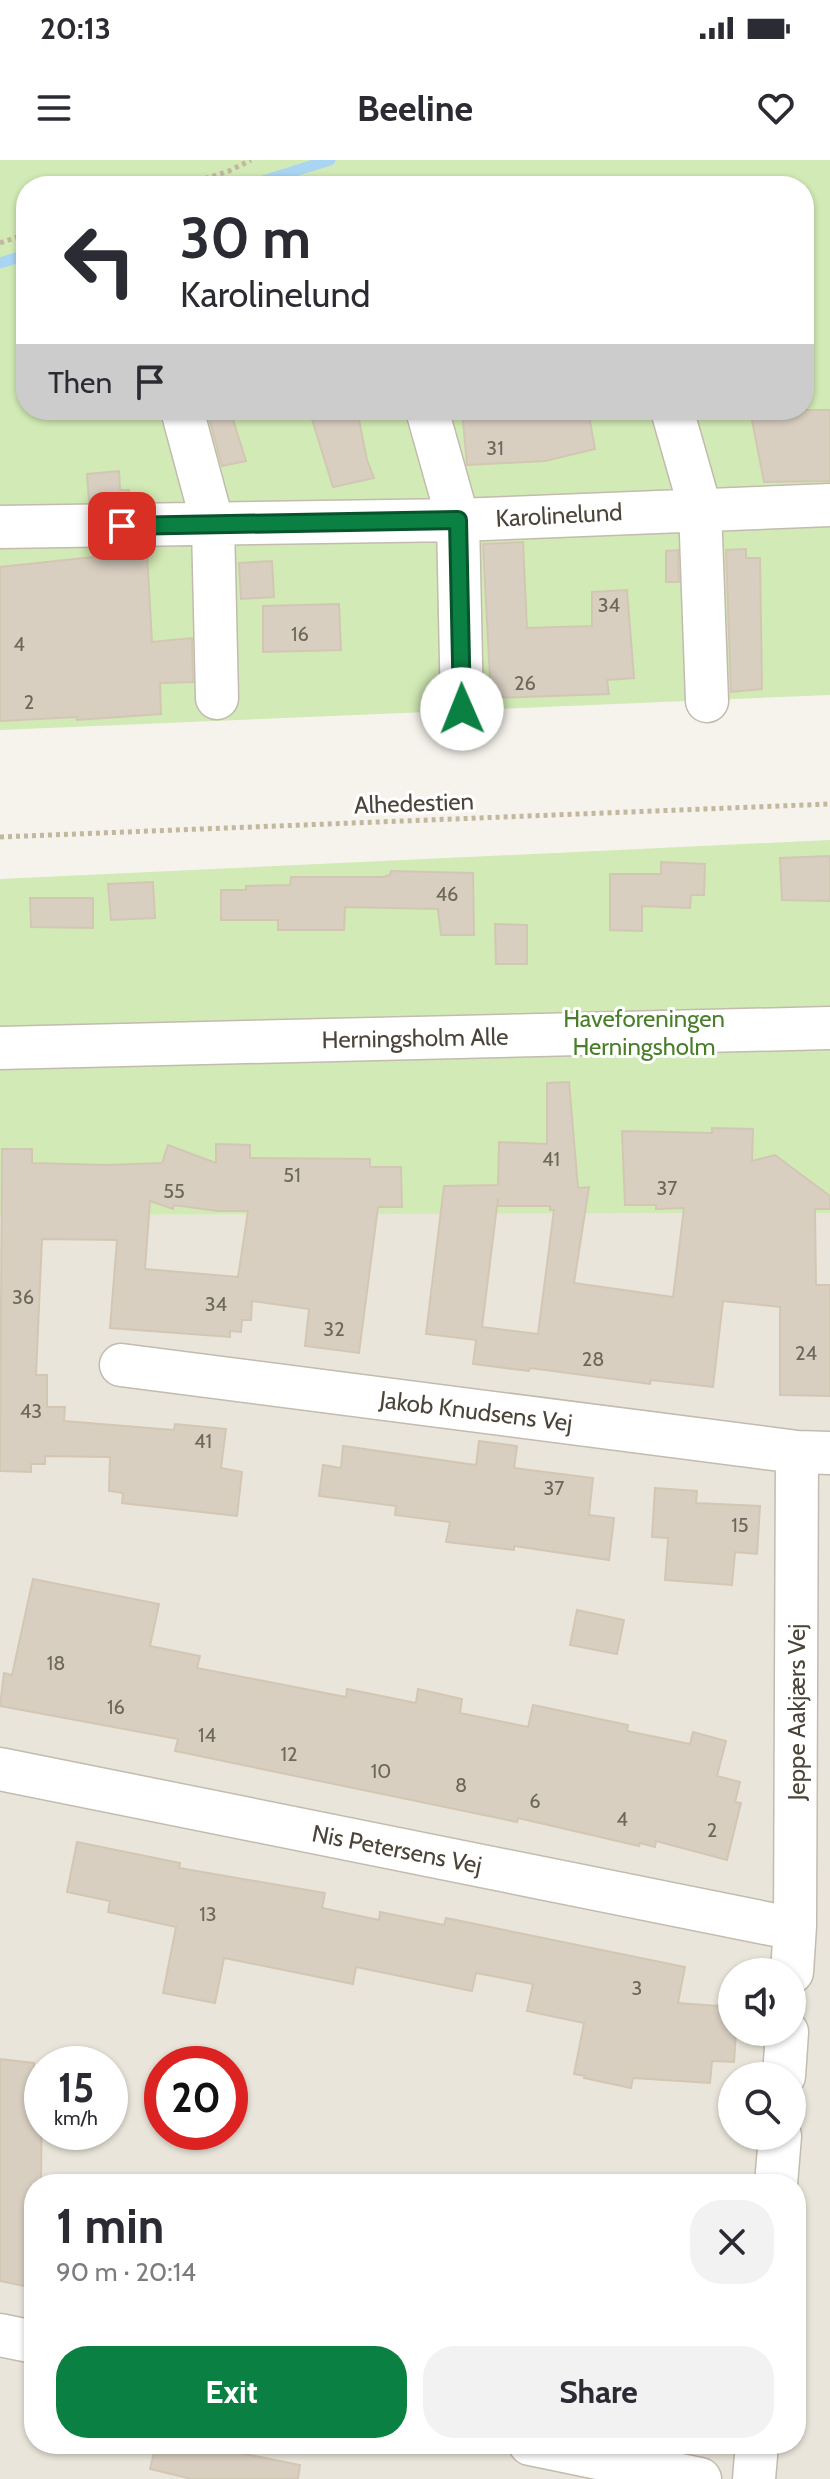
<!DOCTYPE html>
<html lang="en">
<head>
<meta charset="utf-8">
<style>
  :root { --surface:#fff; --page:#f2f2f3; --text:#2b2b33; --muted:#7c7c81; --accent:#0b8043 }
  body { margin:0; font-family:Cabin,sans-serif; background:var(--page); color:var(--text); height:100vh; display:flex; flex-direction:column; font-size:30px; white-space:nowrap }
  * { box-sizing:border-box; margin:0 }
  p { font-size:26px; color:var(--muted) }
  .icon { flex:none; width:44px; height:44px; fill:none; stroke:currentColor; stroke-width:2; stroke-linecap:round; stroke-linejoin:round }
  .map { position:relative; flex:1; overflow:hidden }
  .drawer { position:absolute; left:24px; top:2014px; width:782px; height:280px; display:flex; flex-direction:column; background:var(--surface); border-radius:32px; box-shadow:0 2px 6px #0004 }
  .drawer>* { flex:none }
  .banner { position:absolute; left:16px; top:16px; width:798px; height:244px; border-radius:32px; box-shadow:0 2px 6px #0004; background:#fff; color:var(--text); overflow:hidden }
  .tools { position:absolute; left:718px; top:1798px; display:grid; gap:16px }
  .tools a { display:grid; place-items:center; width:88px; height:88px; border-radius:50%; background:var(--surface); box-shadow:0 2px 6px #0004; font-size:40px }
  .speed { position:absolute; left:24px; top:1886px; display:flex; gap:16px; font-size:40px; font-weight:700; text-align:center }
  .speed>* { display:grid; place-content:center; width:104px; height:104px; border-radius:50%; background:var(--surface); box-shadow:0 2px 6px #0004; line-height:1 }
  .speed small { font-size:20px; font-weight:400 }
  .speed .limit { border:12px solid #d22; background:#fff; color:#111 }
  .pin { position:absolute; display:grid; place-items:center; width:68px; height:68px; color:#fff; margin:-34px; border-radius:16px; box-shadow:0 4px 12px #0006 }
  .me { position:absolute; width:88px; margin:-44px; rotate:359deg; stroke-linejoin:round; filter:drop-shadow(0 0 6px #0008) }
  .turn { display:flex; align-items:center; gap:28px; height:168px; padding:0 32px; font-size:36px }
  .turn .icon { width:104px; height:104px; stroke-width:2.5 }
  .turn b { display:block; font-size:56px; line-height:68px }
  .then { display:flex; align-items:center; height:76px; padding:0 32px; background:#0003; gap:16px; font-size:30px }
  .round { display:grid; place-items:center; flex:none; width:84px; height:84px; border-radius:32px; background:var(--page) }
  .overview { display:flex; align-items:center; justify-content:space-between; height:136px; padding:0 32px }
  h1 { font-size:48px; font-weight:700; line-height:60px }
  .primary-button { display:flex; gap:16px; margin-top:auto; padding:16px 32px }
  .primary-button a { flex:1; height:92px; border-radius:32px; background:var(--accent); color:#fff; font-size:32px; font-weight:700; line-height:92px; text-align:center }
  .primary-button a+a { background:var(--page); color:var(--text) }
  .status { display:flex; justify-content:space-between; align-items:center; height:56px; padding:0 40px; background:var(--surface); direction:ltr }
  .status svg { height:22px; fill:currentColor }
  header { display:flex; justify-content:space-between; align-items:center; height:104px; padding:0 32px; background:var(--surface); font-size:36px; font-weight:700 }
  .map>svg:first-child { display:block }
  .residential { fill:#eae5da; fill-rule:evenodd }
  .green { fill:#d2eab5; fill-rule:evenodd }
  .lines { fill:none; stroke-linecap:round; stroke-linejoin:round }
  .stream { stroke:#a9d4f2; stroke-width:11 }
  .building { fill:#d8cfc1; stroke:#d3c7b4; stroke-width:2; fill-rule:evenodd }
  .minor-casing { stroke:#c2bbae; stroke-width:45 }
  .path { stroke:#c4b79f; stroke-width:5; stroke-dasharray:4 4; stroke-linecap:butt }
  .minor { stroke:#fff; stroke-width:42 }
  .route-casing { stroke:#07532c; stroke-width:20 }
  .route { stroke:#0b8043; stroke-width:14 }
  .labels { text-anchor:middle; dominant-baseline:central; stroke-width:6; stroke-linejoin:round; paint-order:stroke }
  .number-label { font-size:20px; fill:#6e675b }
  .street-label { font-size:24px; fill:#4b4439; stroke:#fff }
  .park-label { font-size:24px; fill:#4a7f2a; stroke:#fff }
</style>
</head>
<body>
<div class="status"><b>20:13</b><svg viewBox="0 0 49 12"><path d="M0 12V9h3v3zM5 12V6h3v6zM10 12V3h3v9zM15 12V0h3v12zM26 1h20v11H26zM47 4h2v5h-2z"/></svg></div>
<header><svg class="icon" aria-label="menu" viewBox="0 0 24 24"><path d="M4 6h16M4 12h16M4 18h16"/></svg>Beeline<svg class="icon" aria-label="heart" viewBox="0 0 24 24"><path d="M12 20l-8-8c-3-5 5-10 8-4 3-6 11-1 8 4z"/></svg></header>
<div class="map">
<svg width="830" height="2319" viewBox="0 0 830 2319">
  <rect width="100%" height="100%" fill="#f6f3ec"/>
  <!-- residential -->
  <path class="residential" d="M830,1053V2319H0V1055ZM732,1812H792V1872H732ZM42,1904H110V1972H42ZM162,1904H230V1972H162ZM732,1916H792V1976H732ZM34,2024H796V2284H34Z"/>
  <!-- green -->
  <path class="green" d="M0,0H830V535L0,570ZM26,26H804V250H26Z
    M830,680V1053L0,1055V719Z"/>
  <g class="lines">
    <!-- stream -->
    <path class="stream" d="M247,26L330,0
      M0,103L26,95"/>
  </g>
  <!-- building -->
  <path class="building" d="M207,250H230L246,301L222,306Z
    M315,250H357L367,300L374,318L333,327L311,256L316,255Z
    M462,250H588L595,289L545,301L467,305Z
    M750,250H830V321L764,322Z
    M119,311L120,330H129L130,341L89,342L87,314Z
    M523,382L527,468L592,466V432L627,430L634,518L607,520L609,534L491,538L483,384Z
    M134,389V394L147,393L152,482L192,478L193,522L160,523L161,554L77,560V557L0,561V407L93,397V390Z
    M746,389V398H760L762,529L731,532L726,390Z
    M678,390L679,422H666V391Z
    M272,401L274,437L241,439L239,403Z
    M339,444L341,490L263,492V446Z
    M830,696V741L782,740L780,698Z
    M661,702L705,704L704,735H691L690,748L642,746V771L610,770V714H661Z
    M391,711L473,713L474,775H441L438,749L345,747L344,770H278V760H221V730H246V726L290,725L291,717H383L390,715Z
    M153,722L155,758L111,760L108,724Z
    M30,738H93V768L31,767Z
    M495,764L527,765V804H496Z
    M569,922L578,1028L589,1027L574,1123L673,1137L684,1048L656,1049V1045H625L622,971L712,973V968L753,969L752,1001L775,995L830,1036V1049H815L816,1125H830V1236L780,1235V1147L723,1141L713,1227L651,1220L650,1224L530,1208L529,1211L473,1204L476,1180L426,1174L444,1026L498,1025L499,982L547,984V923ZM498,1038V1046H550V1050H554L538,1174L482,1167Z
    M216,984L250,985V998L370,999V1007H401L402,1047H378L359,1193L305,1186L309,1149L252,1141L251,1160H242L241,1172L230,1171V1177L110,1168L117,1080L42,1079L36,1215H47V1247H65L64,1261L174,1270L175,1264L226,1269L221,1308L242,1312L237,1356L122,1343L123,1333L109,1331L110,1297L45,1296V1304H31V1312L0,1311L2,989H32V1003L106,1005L162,1003L168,985L216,1003ZM150,1041L173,1049L174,1045L218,1051H248L238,1117L145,1109Z
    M479,1281L517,1286L514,1308L593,1318L589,1355L614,1358L609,1400L514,1386V1390L446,1382L450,1362L395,1355L396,1346L319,1336L323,1305L341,1308L343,1286L476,1305Z
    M655,1328L697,1331L696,1343L760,1346L757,1394L735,1392L732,1425L665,1420L668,1378L652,1377Z
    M33,1419L159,1444L150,1486L200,1496L197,1508L346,1537L347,1529L416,1543L418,1529L462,1539L460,1553L528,1567L533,1545L628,1565L627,1571L690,1584L693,1572L726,1581L717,1616L740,1622L735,1642L741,1643L727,1700L656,1681L655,1687L640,1683L639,1686L518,1658L517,1662L175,1591L178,1579L0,1546L4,1513L12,1515Z
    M577,1450L624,1460L617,1494L570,1485Z
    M77,1682L180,1703L179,1708L325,1733L322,1748L379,1760L380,1752L444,1765L446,1758L685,1807L678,1843L732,1847V1872H736L734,1902L712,1901L710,1923L633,1918L631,1928L584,1918L585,1916L574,1914L584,1863L527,1851L533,1824L476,1813L472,1831L356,1807L353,1824L224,1798L215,1843L163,1833L176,1767L108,1752L110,1741L67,1732Z
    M0,1899L34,1903L33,1929L42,1930L41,2024H34V2128L0,2121Z
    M156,2284H195L300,2305L298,2319H192L150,2309Z"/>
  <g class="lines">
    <!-- minor casing -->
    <g class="minor-casing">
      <path id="minor" d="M182,250L213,365L217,538
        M427,250L458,360L462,549
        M672,250L700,348L707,541
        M0,367L458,360L830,345
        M0,888L830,868
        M121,1205L797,1292L830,1293
        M0,1609L775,1765L795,1766
        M792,1812L795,1766L797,1292
        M784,1916L787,1872
        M776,2024L780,1976
        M0,2175L34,2182
        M530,2284L700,2319
        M754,2319L757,2284"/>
    </g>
    <!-- path -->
    <path class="path" d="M182,26L229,11L251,0
      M0,83L26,74
      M0,677L830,644"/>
    <!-- minor -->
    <use href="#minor" class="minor"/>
  </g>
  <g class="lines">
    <!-- route casing -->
    <g class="route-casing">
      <path id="route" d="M122,366L458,360L462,549"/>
    </g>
    <!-- route -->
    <use href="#route" class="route"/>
  </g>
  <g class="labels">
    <!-- number labels -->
    <g class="number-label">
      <text x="495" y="288">31</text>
      <text x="609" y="445">34</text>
      <text x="300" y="474">16</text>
      <text x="19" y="484">4</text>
      <text x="525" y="523">26</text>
      <text x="29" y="542">2</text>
      <text x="447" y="734">46</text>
      <text x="551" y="999">41</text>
      <text x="292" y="1015">51</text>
      <text x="667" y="1028">37</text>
      <text x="174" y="1031">55</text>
      <text x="23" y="1137">36</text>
      <text x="216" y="1144">34</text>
      <text x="334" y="1169">32</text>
      <text x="806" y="1193">24</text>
      <text x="593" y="1199">28</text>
      <text x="31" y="1251">43</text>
      <text x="203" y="1281">41</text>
      <text x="554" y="1328">37</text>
      <text x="740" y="1365">15</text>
      <text x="56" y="1503">18</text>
      <text x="116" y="1547">16</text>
      <text x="207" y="1575">14</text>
      <text x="289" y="1594">12</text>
      <text x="381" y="1611">10</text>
      <text x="461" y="1625">8</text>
      <text x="535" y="1641">6</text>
      <text x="622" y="1659">4</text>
      <text x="712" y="1670">2</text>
      <text x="208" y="1754">13</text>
      <text x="637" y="1828">3</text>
    </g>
    <!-- street labels -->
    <g class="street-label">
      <text transform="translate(559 355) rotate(-3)">Karolinelund</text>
      <text transform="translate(414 643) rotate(-2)">Alhedestien</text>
      <text transform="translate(415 878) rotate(-1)">Herningsholm Alle</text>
      <text transform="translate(476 1251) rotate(7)">Jakob Knudsens Vej</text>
      <text transform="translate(796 1552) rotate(-90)">Jeppe Aakjærs Vej</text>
      <text transform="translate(397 1689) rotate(11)">Nis Petersens Vej</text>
    </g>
    <!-- park labels -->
    <g class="park-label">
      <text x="644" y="858">Haveforeningen<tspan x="644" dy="28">Herningsholm</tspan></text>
    </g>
  </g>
</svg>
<div class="tools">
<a><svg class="icon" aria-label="sound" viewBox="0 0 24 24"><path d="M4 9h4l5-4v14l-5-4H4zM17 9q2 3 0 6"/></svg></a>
<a><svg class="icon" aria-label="search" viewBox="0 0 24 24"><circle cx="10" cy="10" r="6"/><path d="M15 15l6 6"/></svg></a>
</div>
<div class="speed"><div>15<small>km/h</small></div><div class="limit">20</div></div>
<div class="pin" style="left:122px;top:366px;background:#d93025"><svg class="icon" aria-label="arrive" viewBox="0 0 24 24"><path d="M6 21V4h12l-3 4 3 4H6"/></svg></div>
<svg class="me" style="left:462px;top:549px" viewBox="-20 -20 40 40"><circle r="19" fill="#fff"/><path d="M0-13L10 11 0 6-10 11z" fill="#0b8043"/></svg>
<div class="banner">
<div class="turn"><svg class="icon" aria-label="left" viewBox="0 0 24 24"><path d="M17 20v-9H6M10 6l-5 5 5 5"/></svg><div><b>30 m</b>Karolinelund</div></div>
<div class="then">Then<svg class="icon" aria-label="arrive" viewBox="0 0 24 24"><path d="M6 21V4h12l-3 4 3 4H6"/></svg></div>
</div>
<section class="drawer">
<div class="overview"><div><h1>1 min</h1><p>90 m · 20:14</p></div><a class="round"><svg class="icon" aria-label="close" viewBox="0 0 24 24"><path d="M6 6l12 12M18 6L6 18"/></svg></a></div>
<div class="primary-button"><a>Exit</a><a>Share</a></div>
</section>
</div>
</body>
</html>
